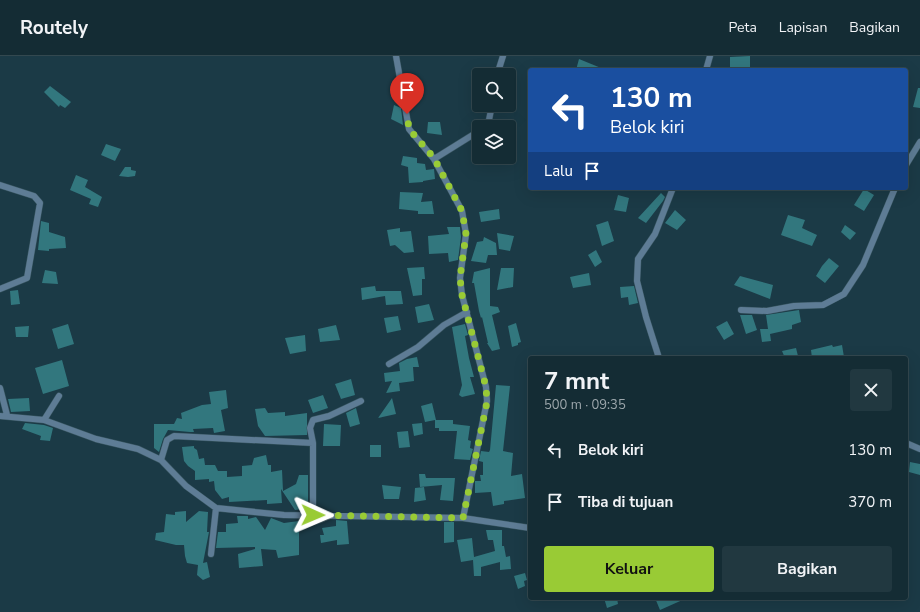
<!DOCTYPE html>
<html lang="id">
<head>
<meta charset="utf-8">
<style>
  :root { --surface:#142c34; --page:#213840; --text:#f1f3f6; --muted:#9da7ac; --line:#33484f; --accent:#99cb35 }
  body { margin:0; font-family:"Nunito Sans",sans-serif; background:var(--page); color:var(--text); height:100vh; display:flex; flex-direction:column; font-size:15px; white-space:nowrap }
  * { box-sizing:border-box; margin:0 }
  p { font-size:13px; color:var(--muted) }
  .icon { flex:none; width:22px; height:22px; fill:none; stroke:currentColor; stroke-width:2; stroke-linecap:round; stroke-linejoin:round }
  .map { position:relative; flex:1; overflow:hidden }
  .drawer { position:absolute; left:528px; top:300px; width:380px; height:244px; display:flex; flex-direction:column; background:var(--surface); border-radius:4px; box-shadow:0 4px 16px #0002,0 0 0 1px var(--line) }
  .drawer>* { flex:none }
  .banner { position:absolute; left:528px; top:12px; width:380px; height:122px; border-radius:4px; box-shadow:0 4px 16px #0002,0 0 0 1px var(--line); background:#1a4fa0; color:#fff; overflow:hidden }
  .tools { position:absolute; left:472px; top:12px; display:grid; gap:8px }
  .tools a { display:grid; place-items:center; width:44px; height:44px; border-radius:4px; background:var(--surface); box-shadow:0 4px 16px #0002,0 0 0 1px var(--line); font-size:20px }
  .pin { position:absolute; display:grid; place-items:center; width:34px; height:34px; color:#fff; margin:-41px -17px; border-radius:50% 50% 50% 0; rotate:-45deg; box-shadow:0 0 4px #0007 }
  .pin .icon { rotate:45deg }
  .me { position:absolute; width:44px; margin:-22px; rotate:91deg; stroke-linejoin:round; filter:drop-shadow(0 0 3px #0008) }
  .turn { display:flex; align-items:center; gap:14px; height:84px; padding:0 16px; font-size:18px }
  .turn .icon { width:52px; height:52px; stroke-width:2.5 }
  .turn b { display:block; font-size:28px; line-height:34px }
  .then { display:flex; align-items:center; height:38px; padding:0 16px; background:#0003; gap:8px; font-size:15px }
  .round { display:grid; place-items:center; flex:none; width:42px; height:42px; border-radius:4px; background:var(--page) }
  .summary { display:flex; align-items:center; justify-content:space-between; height:68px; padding:0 16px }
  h1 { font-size:24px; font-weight:700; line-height:30px }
  .cta { display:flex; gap:8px; margin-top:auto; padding:8px 16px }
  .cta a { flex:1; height:46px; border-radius:4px; background:var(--accent); color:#111; font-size:16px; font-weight:700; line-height:46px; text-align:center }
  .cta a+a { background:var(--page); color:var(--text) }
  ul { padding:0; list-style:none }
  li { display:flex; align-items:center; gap:12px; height:52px; padding:0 16px }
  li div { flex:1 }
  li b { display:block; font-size:15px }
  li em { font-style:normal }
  header { display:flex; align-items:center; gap:24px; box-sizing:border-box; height:56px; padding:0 20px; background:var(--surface); border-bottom:1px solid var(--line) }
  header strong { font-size:19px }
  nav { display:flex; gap:22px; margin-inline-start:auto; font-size:14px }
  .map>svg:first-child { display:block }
  .building { fill:#32777e }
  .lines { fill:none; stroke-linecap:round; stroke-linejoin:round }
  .minor-casing { stroke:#395661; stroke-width:7 }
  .minor { stroke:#5e7c95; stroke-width:6 }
  .route { stroke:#99cb35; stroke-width:7; stroke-dasharray:0 12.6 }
</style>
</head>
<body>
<header>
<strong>Routely</strong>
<nav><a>Peta</a><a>Lapisan</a><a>Bagikan</a></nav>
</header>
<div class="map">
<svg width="920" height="556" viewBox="0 0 920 556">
  <rect width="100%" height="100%" fill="#1b3a46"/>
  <!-- building -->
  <path class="building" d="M750,0V12L730,13V1Z
    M579,3L606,14H576Z
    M50,30L71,46L65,52L60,49L59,51L44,36Z
    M918,32H920V52L913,51Z
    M394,49L401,52L403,69L391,63Z
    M428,66H440L442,79L427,77Z
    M106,88L121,93L115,105L101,99Z
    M403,100L417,102V107L425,108L426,114L434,113L435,123L423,125V126L409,127L408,111L401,109Z
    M125,111H131V114L136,115L135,120L128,121L119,120Z
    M76,119L88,124L85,131L102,141L98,151L89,148L91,143L70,134Z
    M864,133L874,139L864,155L854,149Z
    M400,136L423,137L421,146L432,145L434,158H418V155L399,153Z
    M661,137L665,141L663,145L646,167L638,162Z
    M618,139L629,142L626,156L614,154Z
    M499,153L500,163L481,166L479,156Z
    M675,154L686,164L677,174L665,167Z
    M788,159L805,164L802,172L817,179L812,190L781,179Z
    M41,165L49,167V176L65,181L66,192L49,193V195L38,194Z
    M608,165L614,185L602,190L596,169Z
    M845,169L856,177L850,184L841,176Z
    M447,171H460L461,181L458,204L449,206L448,197L429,198L428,180L449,178Z
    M400,172V176L411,175L414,196L404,197L395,189L390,190L387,174Z
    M497,177L514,180L510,195L499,193Z
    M484,181L496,187L497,199H488L486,207L471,205L477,186L483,185Z
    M596,194L602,206L595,211L588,199Z
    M829,202L839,210L825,227L816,220L822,210Z
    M424,211L425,223H422V239L413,240L407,212Z
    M490,212V250L498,251L500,256L492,259L500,293L492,295L487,287H488L482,261L481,262L479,255L474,227H472L474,216Z
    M501,212H514L513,231L497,234Z
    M45,214L56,216L58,228L42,227Z
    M589,217L591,229L573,232L570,221Z
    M740,220L773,229L770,243L734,229Z
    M375,230L376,235H401L403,248L386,249L385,240L362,244L361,232Z
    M634,230L638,247L629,249L628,241L621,242L620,231Z
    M18,234L20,248L11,249L10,235Z
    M429,248L434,264L418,267L415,251Z
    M799,254L801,266L792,269V273L770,278L771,285L762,286L760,273H768L766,259Z
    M740,259H752L757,274L746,278Z
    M398,260L401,274L387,277L384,262Z
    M727,265L734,278L724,284L716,271Z
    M516,267L521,286L518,287V289L512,291L508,270Z
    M68,268L74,288L58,293L52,273Z
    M465,268L468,279L465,280L469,302L474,321H470L475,338L462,341L459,339L462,329L452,271Z
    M336,269L340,284L320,286L318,273Z
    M29,270L28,281H16L15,271Z
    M305,279L306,295L290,298L285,282Z
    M832,289L833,291L842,289L844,301L812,302L811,294Z
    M796,292L798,300L785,302L782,295Z
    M417,301L419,311H413L414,325L399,327L400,335L386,337L392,325L385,326L384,317L400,315L399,307L407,303Z
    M62,304L69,330L43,338L35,312Z
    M351,323L355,339L341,343L335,328Z
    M496,329L510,330L503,395L513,397L511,420L522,418L525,442L504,445V448L493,450L491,436L475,437V425H481L480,419H483V406L479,405L481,395L489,396L490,394Z
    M226,334L228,352L221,354L225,375L214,377L213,372L193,373L194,376H190L168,374L163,383L159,396L154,392V368H174L177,362L182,363L181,357L202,349L211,348L209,336Z
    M323,339L328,352L313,357L308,344Z
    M29,342L30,355L11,356L8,343Z
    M392,342L396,358L378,362Z
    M432,347L436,364H453V368L470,370L468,384L471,385L470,392L473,393L470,404L454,403L457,375H439V372H435V364L425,366L421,350Z
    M265,352L268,357L285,356V360L307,357V379L265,380L258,370L255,353Z
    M356,352L360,368L350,371L346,357Z
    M25,367L44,369L53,372L50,385L40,384L41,380L22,373Z
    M422,367L423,378L414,380L412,368Z
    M324,368L341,369L340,390H323Z
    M408,375L410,391L399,392L397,376Z
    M370,389H381V401H370Z
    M194,390V392L197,394L199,403L204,402L205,409H215L218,415H227V421L242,420V410L252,409L254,402L266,399L268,409H271V416L282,414L283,435L296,428L299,419H308V449H304L303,453L295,454L281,433L282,447L267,448V444L229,446V441L222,443L215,434L214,425L209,426V423L195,424V415L188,410L184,405L182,391Z
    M910,406L920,408V419L909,416Z
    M419,418H425L426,422H455L453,445L440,444L442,429L420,431Z
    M382,429L401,431L399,443H384Z
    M424,431L426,444L414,446L415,432Z
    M186,455V466L199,455L208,456L207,476H209L203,507L207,506L210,521L203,524L197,519L198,509L187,507L185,500L184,489H176L155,484L156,477L164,476L166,458L175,459V456Z
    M237,460H248V463L256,461L265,474L271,462L284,467L299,465V499L278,502L276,494L261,493L263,510L239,512L238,498L255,493V491L216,492L218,476H226V468L238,467Z
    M336,464L347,465L349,488L337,489V484L321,487L320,479H324L322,472L336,470Z
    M444,466H454V486L444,487Z
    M486,474H502V490H504L506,501L510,500L511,513L500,514V506L481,511V520H474L473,504L461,506L457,484L472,482L474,501L495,495L493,484H488Z
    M525,517L527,524L524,525L525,530L518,533L514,520Z
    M604,542H617L618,548L607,552Z
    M655,542H687L660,554Z"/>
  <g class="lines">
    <!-- minor casing -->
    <g class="minor-casing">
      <path id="minor" d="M396,0L409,73L434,103L462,155L466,178L460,222L462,239L486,331L487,345L463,462
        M706,14L710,0
        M497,19L503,0
        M483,71L489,64L492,49
        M434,103L479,75
        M906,109L920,86
        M0,129L34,140L40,147L27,222L0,233
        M741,254L767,255L794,250L823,249L844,238L863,209L895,132
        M659,302L646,261L637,225L638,203L655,178L673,132
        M389,308L418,291L444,269L467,256
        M0,332L7,359
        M0,360L44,364L96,383L138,393L161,404L186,430L216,452L284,459L463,462L530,472
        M44,364L59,340
        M906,387L920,393
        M161,404L167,384L174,380L313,387
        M313,459V387L310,372L313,364L329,360L361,345
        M211,498L216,452"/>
    </g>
    <!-- minor -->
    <use href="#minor" class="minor"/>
  </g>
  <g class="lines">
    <!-- route -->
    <path class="route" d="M313,459L463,462L487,346L486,331L462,239L460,222L466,178L462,155L434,102L409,73L407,58"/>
  </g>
</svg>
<div class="tools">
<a><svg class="icon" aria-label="search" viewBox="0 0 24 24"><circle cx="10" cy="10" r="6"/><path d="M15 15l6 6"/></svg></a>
<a><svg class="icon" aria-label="layers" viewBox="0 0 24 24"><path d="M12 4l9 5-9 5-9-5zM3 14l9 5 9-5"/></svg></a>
</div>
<div class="pin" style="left:407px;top:58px;background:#d93025"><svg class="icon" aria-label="arrive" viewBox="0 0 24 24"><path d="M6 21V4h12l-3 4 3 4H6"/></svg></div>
<svg class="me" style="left:313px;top:459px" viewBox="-20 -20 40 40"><path d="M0-17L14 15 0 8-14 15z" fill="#99cb35" stroke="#fff" stroke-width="4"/></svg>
<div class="banner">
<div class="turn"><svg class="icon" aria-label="left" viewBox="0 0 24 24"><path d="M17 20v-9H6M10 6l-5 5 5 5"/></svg><div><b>130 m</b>Belok kiri</div></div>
<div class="then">Lalu<svg class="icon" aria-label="arrive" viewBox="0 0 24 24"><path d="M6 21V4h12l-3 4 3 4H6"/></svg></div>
</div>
<section class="drawer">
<div class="summary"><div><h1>7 mnt</h1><p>500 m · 09:35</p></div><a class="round"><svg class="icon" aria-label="close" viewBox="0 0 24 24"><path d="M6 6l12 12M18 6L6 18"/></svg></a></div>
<ul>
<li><svg class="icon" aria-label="left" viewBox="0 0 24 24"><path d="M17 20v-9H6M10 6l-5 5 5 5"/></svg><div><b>Belok kiri</b></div><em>130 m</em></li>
<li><svg class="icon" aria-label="arrive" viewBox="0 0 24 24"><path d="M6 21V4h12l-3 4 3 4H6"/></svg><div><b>Tiba di tujuan</b></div><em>370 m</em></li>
</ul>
<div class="cta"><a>Keluar</a><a>Bagikan</a></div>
</section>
</div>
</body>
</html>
